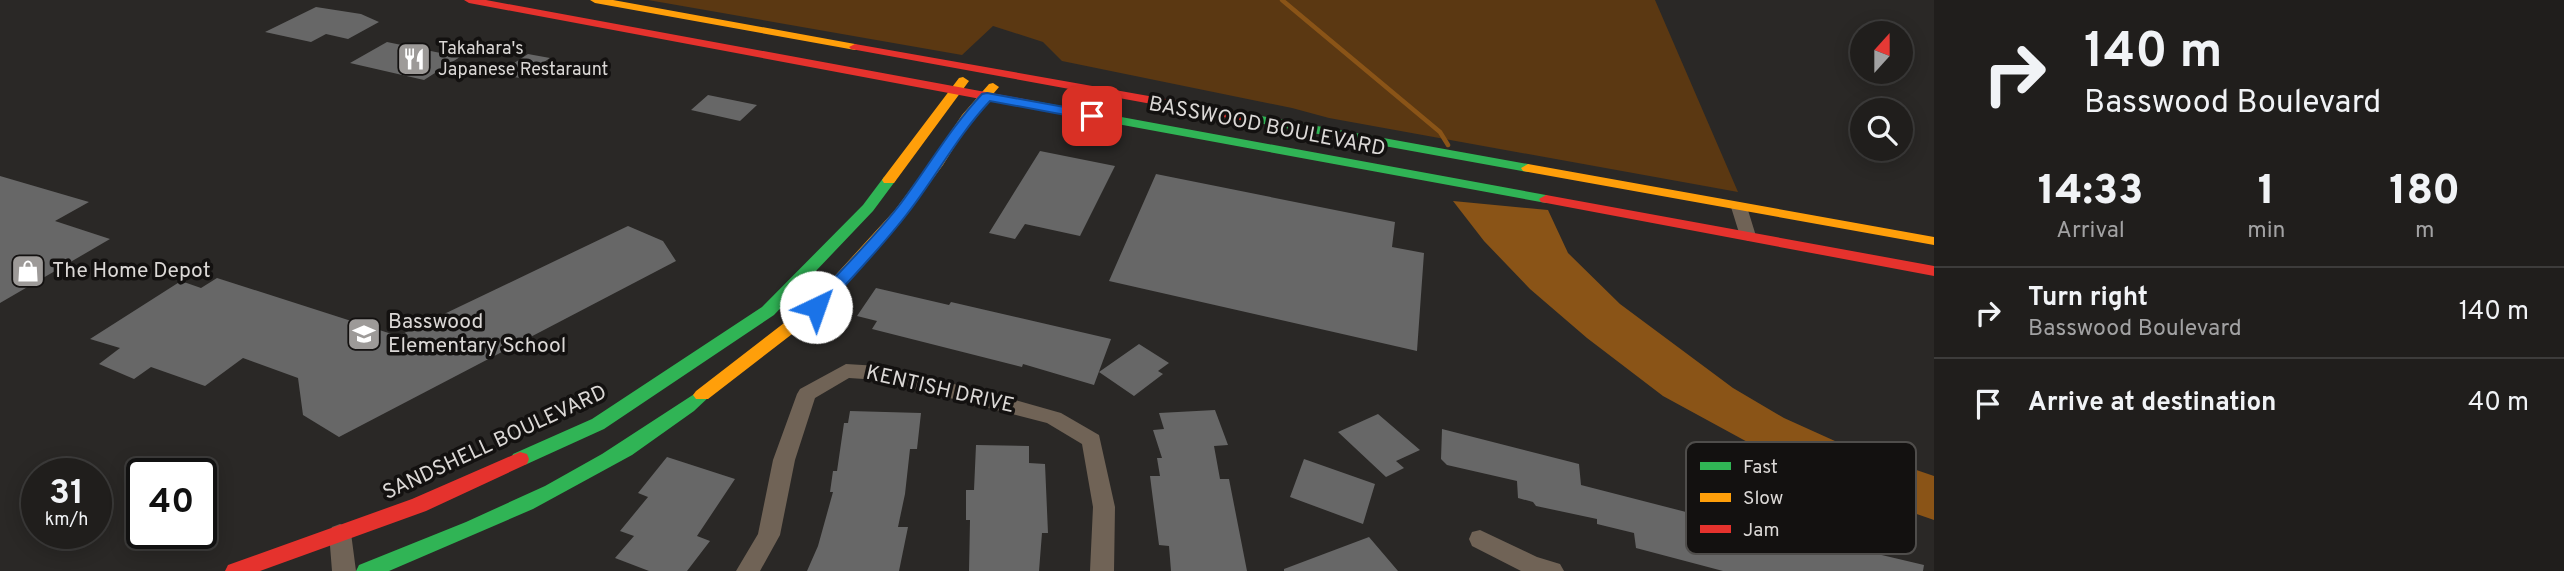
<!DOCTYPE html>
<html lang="en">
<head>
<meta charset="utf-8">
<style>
  :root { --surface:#201e1c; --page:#2d2b29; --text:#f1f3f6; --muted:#a2a2a3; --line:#3d3c3b }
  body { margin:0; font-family:Overpass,sans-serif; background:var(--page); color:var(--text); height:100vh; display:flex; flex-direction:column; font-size:26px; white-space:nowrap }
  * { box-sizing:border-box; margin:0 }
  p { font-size:23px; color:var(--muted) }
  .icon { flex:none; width:38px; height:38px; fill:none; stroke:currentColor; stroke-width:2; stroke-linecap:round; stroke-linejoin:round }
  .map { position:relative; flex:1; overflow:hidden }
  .drawer { display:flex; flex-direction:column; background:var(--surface); width:630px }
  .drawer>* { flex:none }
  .guide { background:#201e1c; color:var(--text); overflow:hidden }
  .needle { width:46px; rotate:21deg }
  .tools { position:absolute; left:1850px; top:21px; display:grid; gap:14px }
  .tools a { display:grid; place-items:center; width:63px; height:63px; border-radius:50%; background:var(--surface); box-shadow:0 4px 18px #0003,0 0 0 2px var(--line); font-size:35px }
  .speed { position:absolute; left:21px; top:458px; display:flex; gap:14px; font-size:35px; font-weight:700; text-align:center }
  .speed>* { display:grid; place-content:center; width:91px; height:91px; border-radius:50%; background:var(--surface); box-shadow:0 4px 18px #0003,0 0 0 2px var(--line); line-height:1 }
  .speed small { font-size:18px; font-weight:400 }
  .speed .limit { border:4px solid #111; border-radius:10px; background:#fff; color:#111 }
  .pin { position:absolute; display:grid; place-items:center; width:60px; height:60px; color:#fff; margin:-30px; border-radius:14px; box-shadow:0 4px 10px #0006 }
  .me { position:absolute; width:77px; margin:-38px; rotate:42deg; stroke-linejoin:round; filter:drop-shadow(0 0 5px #0008) }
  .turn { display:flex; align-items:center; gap:24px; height:147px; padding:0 35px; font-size:32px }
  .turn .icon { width:91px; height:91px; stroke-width:2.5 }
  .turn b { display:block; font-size:49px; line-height:60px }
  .eta { display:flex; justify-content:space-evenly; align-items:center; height:119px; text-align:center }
  .eta b { font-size:42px; font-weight:800; line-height:49px }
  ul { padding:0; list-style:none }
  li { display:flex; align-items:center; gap:21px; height:91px; padding:0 35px; border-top:2px solid var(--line) }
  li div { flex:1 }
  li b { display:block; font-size:26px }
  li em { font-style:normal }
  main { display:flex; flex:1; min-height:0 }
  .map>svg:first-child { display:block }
  .green { fill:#5b3812 }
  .water { fill:#8a5417 }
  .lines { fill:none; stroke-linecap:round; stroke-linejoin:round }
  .stream { stroke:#8a5417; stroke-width:4.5 }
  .building { fill:#676767 }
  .street { fill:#706356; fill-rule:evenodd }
  .fast { fill:#30b455; fill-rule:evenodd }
  .slow { fill:#ff9f0a; fill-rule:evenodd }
  .jam { fill:#e5322d; fill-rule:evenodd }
  .route { fill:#1a73e8; stroke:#114b97; stroke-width:2 }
  .labels { text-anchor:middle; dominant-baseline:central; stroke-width:7; stroke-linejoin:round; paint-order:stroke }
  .far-poi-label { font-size:18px; fill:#dbd8d6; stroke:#131110; text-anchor:start }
  .street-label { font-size:21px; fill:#dbd8d6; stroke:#131110 }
  .poi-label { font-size:21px; fill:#dbd8d6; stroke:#131110; text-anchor:start }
  .key { fill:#131110; stroke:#4f4d4b; stroke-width:2 }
  .key-label { font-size:19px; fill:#dbd8d6 }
</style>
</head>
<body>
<main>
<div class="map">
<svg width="1934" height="571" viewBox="0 0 1934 571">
  <rect width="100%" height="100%" fill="#2a2826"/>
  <!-- green -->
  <path class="green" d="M648,0H1655L1738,192L1329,118L1292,108L1062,61L1043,42L993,26L962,55Z"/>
  <!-- water -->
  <path class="water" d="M1453,201L1548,210L1568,253L1620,304L1733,388L1784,418L1846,446L1934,476V520L1856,493L1786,463L1663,396L1587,338L1530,289L1484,241Z"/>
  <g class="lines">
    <!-- stream -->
    <path class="stream" d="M1282,0L1440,132L1448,145"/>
  </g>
  <!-- building -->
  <path class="building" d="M316,7L361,14L379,22L348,39L326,34L311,42L265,32Z
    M387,42L460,57L424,80L350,63Z
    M528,54L550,58L520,78L497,74Z
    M708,95L757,105L740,121L691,110Z
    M1040,151L1115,166L1080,236L1025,224L1015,239L989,233Z
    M1156,174L1395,222L1392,247L1424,253L1417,351L1109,281Z
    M0,176L89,202L55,221L110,239L0,303Z
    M628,226L663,241L676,261L339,437L303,415L298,378L243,358L205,386L151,367L134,379L99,364L120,348L90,339L181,281L201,288L217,278L398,336Z
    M876,288L949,305L951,302L1111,339L1094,385L1023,364L1022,367L872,329L877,321L857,316Z
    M1139,344L1169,363L1158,371L1163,374L1134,396L1099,372Z
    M1215,410L1228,445L1214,446L1220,479H1229L1247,571H1171L1169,546L1159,545L1152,492L1150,476H1160L1157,458H1162L1153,430L1164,429L1159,413Z
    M850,411L921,413L917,449H910L905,494L898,527H908L899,571H807L818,546L833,492H830L833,471H837L844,423H848Z
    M1378,414L1420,450L1396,461L1404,468L1386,477L1338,432Z
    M1442,429L1579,464L1581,485L1756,530L1763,523L1772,525L1776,530L1924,565L1923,571H1723L1636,548L1634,533L1597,524V519L1536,506L1533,502L1518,498L1517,481L1447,465L1441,459Z
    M976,445L1029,446V463L1045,464L1048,533H1042L1039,571H969L970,520H966V490H974Z
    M667,457L735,479L697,536L710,541L687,571H649L615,558L634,536L620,531L648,497L638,493Z
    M1304,459L1375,484L1363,524L1290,497Z
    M1369,537L1398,571H1284V569Z"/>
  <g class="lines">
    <!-- street -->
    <path class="street" d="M1739,202L1747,207L1756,236L1754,239L1748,241L1740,236L1731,207Z
      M846,364L879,366L991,393L1061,413L1099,435L1115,507L1114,571H1090L1093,507L1082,444L1047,423L879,380L849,378L815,398L795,460L780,535L760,571H736L758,534L773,460L797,394L800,389Z
      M340,524L348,527L351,533L356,571H332L329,533L332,527Z
      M1480,530L1537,557L1560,564L1564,571H1521L1472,546L1469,539L1472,532Z"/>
    <!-- fast -->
    <path class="fast" d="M1029,100L1546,195L1553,199L1546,203L1025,107L1023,104Z
      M1256,115L1528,164L1535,168L1528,172L1252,122L1250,119Z
      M889,176L896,180L873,211L774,315L604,429L527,464L520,466L513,464L511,459L513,454L592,419L762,307L863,205L884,177Z
      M702,389L708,391L711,395L694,411L632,455L533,509L389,571H356L359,565L466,522L545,486L602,454Z"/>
    <!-- slow -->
    <path class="slow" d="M590,0H613L855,44L861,47L855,50L595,3Z
      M963,77L969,81L894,183H884L882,180L884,177L959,78Z
      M993,83L999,87L971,120L943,165L905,216L822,311L708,399H696L693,395L696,391L810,303L895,210L930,163L962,115L989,84Z
      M1528,164L1934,237V245L1523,171L1521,168Z"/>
    <!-- jam -->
    <path class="jam" d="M464,0H486L1029,100L1035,104L1029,108L469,3Z
      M855,44L1256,115L1262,119L1256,123L851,49L849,47Z
      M1546,195L1934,266V276L1541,202L1539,199Z
      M520,452L527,454L529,459L527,464L426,511L260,571H225L228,565L412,499Z"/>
  </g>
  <!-- route -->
  <path class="route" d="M987,93L1092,112L1099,116L1092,120L990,101C958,135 936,177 907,214C881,248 850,279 822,311H810L808,307L810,304C839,272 871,241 898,207C927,169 950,128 982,94Z"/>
  <!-- icons -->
  <defs>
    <g id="restaurant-square" transform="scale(1.75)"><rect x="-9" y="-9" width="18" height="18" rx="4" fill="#9d9a98" stroke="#131110"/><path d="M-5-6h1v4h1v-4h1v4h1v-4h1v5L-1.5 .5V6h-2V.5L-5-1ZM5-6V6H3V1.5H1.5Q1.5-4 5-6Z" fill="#fff"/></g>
    <g id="shop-square" transform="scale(1.75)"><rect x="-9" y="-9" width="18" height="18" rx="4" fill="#9d9a98" stroke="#131110"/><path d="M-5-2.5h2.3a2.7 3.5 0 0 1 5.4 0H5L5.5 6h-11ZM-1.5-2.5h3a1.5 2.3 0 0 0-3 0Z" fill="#fff"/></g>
    <g id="school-square" transform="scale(1.75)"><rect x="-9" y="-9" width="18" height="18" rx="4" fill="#9d9a98" stroke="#131110"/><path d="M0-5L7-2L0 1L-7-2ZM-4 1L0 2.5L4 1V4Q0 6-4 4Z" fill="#fff"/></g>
  </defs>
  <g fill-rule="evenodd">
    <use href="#restaurant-square" x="414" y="59"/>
    <use href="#shop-square" x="28" y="271"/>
    <use href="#school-square" x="364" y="334"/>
  </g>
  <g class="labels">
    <!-- far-poi labels -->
    <g class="far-poi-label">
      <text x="438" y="49">Takahara's<tspan x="438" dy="21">Japanese Restaraunt</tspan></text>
    </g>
    <!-- street labels -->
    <g class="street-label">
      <text transform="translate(1267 127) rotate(11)">BASSWOOD BOULEVARD</text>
      <text transform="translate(940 390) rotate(13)">KENTISH DRIVE</text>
      <text transform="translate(495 443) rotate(-25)">SANDSHELL BOULEVARD</text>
    </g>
    <!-- poi labels -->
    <g class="poi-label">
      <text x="52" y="271">The Home Depot</text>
      <text x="388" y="322">Basswood<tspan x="388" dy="24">Elementary School</tspan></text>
    </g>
  </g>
  <!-- legend -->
  <rect x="1686" y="442" width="230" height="112" rx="10" class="key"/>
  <rect x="1700" y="462" width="31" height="8" fill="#30b455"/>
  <rect x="1700" y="493" width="31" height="9" fill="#ff9f0a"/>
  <rect x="1700" y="525" width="31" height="8" fill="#e5322d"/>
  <g class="key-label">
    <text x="1743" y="473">Fast</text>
    <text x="1743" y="504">Slow</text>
    <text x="1743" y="536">Jam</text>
  </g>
</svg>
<div class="tools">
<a><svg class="needle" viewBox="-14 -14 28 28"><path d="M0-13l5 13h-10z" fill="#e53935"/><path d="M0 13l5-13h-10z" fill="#a2a2a3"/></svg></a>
<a><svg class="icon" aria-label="search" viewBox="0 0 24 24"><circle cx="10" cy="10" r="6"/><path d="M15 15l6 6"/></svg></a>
</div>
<div class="speed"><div>31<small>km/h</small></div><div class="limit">40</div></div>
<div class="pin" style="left:1092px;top:116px;background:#d93025"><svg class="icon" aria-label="arrive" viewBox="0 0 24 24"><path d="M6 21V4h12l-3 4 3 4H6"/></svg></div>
<svg class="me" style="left:816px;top:307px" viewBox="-20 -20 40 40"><circle r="19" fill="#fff"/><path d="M0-13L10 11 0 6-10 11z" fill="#1a73e8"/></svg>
</div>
<section class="drawer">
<div class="guide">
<div class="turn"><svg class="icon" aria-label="right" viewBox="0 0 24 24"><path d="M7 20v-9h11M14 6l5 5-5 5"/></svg><div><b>140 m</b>Basswood Boulevard</div></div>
</div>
<div class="eta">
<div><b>14:33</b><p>Arrival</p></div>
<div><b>1</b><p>min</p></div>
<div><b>180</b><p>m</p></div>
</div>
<ul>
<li><svg class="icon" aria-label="right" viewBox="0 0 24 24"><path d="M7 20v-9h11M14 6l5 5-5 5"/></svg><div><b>Turn right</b><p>Basswood Boulevard</p></div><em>140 m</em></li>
<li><svg class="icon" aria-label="arrive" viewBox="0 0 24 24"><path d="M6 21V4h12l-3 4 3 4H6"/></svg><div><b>Arrive at destination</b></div><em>40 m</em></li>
</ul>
</section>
</main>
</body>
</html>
